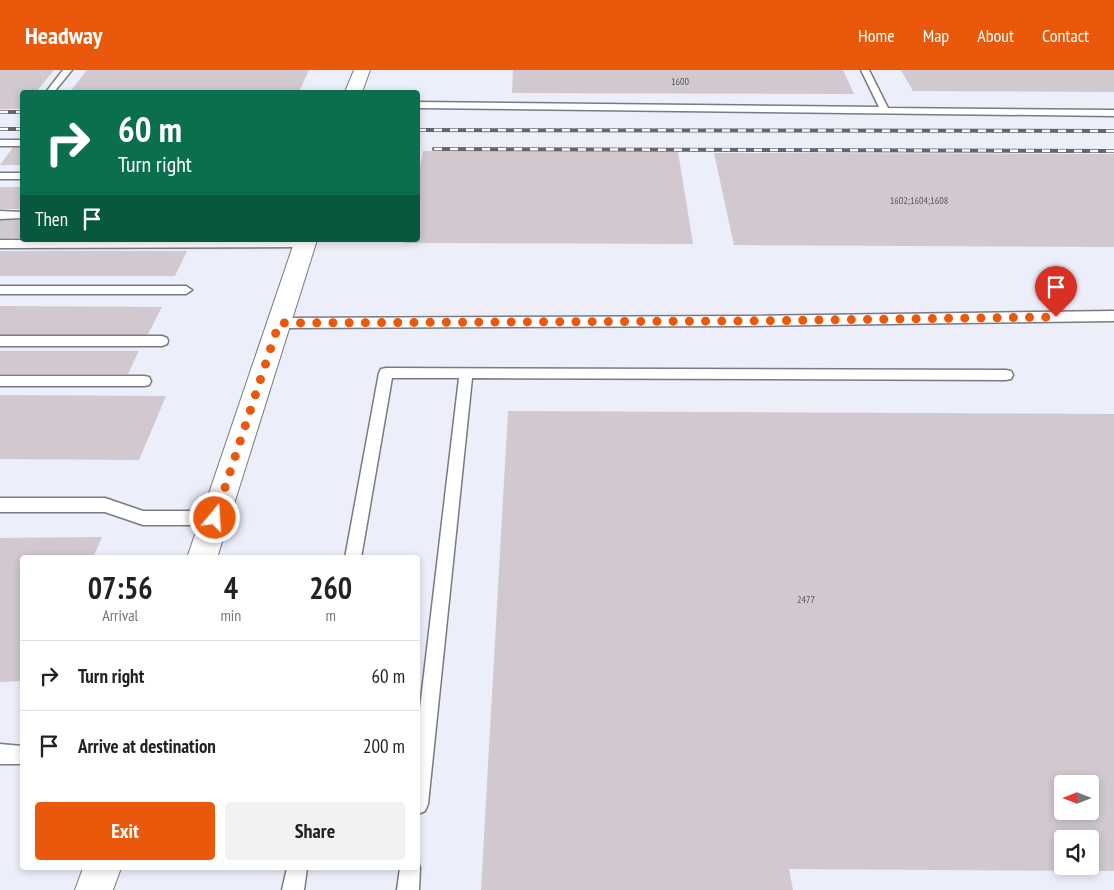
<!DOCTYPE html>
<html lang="en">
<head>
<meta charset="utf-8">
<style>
  :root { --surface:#fff; --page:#f2f2f2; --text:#222; --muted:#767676; --line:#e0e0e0; --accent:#ea580c }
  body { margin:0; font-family:"PT Sans Narrow",sans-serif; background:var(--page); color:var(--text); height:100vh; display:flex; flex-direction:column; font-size:19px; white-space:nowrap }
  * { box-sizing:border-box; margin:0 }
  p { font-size:16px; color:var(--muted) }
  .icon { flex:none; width:28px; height:28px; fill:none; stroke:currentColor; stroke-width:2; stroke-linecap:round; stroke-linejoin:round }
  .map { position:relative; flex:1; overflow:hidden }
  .drawer { position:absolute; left:20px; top:485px; width:400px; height:315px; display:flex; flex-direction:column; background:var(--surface); border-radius:5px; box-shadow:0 2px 8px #0003 }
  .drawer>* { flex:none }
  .guide { position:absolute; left:20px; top:20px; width:400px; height:152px; border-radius:5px; box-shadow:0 2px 8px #0003; background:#0b6e4f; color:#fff; overflow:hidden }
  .needle { width:32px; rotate:270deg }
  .buttons { position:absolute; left:1054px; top:705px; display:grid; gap:10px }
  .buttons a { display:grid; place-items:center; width:45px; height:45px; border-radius:5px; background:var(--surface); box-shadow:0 2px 8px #0003; font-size:25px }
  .pin { position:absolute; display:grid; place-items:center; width:42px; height:42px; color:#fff; margin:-51px -21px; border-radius:50% 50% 50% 0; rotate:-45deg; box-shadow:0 0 5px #0007 }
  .pin .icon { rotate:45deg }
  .me { position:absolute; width:55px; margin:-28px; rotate:18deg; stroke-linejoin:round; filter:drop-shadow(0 0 4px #0008) }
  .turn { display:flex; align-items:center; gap:18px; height:105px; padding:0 15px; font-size:22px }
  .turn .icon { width:65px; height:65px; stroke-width:2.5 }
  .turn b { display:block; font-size:35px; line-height:42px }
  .then { display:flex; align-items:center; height:48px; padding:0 15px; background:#0003; gap:10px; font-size:19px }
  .eta { display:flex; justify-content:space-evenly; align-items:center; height:85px; text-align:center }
  .eta b { font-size:30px; font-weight:800; line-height:35px }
  .button { display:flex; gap:10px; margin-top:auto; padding:10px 15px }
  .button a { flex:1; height:58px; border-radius:5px; background:var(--accent); color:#fff; font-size:20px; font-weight:800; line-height:58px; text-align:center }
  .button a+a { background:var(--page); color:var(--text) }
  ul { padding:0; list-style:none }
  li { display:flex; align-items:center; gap:15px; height:70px; padding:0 15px; border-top:1px solid var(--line) }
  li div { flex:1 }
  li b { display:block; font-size:19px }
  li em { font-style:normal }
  header { display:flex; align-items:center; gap:30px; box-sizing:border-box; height:70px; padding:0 25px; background:var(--accent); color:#fff }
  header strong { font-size:24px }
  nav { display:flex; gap:28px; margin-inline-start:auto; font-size:18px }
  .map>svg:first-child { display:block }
  .building { fill:#d1c8d0; fill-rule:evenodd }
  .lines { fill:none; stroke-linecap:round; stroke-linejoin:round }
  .lane-casing { stroke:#787a84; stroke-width:3 }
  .secondary-casing { stroke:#787a84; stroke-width:2 }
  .lane { fill:#fff; fill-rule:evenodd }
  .secondary { fill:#fff; fill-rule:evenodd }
  .rail-casing { stroke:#64666c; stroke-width:4 }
  .rail { stroke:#fbfcfe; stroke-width:2.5; stroke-dasharray:8; stroke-linecap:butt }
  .route { stroke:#ea580c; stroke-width:9; stroke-dasharray:0 16.2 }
  .labels { text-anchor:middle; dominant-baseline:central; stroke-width:5; stroke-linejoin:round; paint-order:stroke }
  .number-label { font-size:10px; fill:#58565b }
</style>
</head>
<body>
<header>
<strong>Headway</strong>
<nav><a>Home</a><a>Map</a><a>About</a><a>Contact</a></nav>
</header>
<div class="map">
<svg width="1114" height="820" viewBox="0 0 1114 820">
  <rect width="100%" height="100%" fill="#eceef9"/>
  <!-- building -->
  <path class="building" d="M0,0H54L36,22H22V39H0Z
    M87,0H309L299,22H70Z
    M513,0H843L854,24L512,23Z
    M901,0H1114V22L913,21Z
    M14,76H22V95H0Z
    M423,81L678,82L693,174L405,173V170H418V109Z
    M714,83L1114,84V177L734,175Z
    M0,117H22V139H0Z
    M0,150H22V168H0Z
    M0,181H187L175,206H0Z
    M0,236L162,237L147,266L0,265Z
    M0,281H139L128,304H0Z
    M0,325L166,326L139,390L0,389Z
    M508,341L1114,344V801L789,799L793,820H481ZM1062,714H1090V741H1062ZM1062,769H1090V796H1062Z
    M102,467L93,488H22V611L0,612V468Z"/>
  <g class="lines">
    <!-- lane casing -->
    <g class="lane-casing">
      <path id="lane" d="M63,0H72L54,22H46Z
        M861,0H869L888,38L1114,40V46L418,38V32L879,37Z
        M0,70H22V76H0Z
        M0,103H22V109H0Z
        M0,141L22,142V148L0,149Z
        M0,170H308L311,173L305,177L0,178Z
        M0,216H186L192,220L186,224H0Z
        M1114,241V251L743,256L279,258L275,256L273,253L275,250L279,248L743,246Z
        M0,266H162L167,268L168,271L167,274L162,276H0Z
        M386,298L1006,300L1011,301L1013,305L1011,309L1006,310L472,308L428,734L425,741L418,744V655L459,308H392L361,488H345L379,303L381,299Z
        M0,306H144L149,307L151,311L149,315L144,316H0Z
        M0,428H105L143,441H215L221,443L223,448L221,453L215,455H143L105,442H0Z
        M0,674L22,676V694H0Z
        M418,791L420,798L419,820H397L400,798H418Z
        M287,798H307L304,820H282Z"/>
    </g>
    <!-- secondary casing -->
    <g class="secondary-casing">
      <path id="secondary" d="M354,0H370L362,22H345Z
        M295,170H317L217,488H187Z
        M83,798H121L113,820H75Z"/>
    </g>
    <!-- lane -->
    <use href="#lane" class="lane"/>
    <!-- secondary -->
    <use href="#secondary" class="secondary"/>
    <!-- rail casing -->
    <g class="rail-casing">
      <path id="rail" d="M0,42H22
        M0,59H22
        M418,60L1114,61
        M434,79L1114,81"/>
    </g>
    <!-- rail -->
    <use href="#rail" class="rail"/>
  </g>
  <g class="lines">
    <!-- route -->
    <path class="route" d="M215,448L279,253L743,251L1056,247"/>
  </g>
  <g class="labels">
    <!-- number labels -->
    <g class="number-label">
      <text x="680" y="11">1600</text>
      <text x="919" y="130">1602;1604;1608</text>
      <text x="806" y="529">2477</text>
    </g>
  </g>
</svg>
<div class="buttons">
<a><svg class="needle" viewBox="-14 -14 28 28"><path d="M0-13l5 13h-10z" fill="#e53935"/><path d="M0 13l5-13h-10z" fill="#767676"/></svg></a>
<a><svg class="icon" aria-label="sound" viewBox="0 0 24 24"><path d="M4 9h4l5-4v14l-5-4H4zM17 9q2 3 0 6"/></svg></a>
</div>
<div class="pin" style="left:1056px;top:247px;background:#d93025"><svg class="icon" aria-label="arrive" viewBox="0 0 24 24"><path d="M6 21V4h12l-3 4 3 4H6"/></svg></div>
<svg class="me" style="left:215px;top:448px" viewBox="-20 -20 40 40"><circle r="17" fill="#ea580c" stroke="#fff" stroke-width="3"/><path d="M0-11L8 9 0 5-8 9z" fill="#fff"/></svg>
<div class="guide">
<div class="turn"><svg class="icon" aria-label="right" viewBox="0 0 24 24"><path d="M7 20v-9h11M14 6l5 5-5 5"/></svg><div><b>60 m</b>Turn right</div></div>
<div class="then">Then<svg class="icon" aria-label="arrive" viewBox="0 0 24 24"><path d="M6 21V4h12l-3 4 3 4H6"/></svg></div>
</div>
<section class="drawer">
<div class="eta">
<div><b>07:56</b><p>Arrival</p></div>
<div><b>4</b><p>min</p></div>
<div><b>260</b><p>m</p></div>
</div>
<ul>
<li><svg class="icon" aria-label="right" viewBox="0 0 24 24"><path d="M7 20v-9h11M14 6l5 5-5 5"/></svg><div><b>Turn right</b></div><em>60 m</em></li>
<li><svg class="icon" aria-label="arrive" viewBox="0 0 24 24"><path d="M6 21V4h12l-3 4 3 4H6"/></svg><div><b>Arrive at destination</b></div><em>200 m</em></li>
</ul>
<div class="button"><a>Exit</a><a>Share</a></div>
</section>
</div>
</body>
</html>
